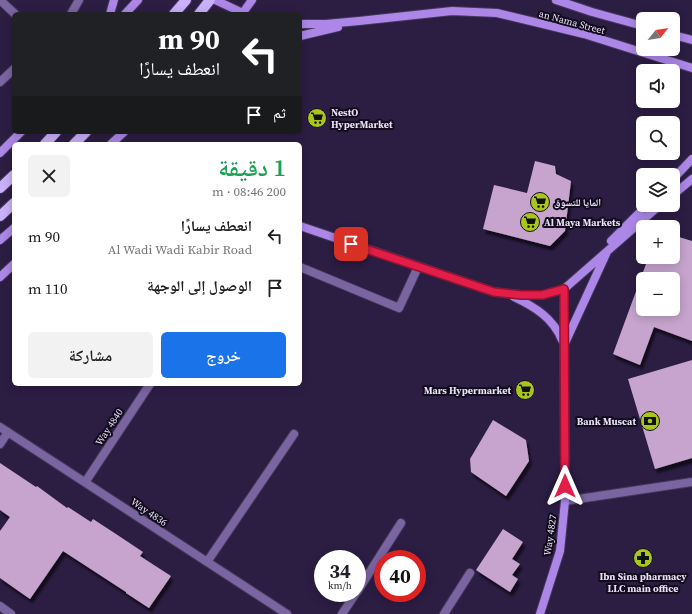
<!DOCTYPE html>
<html lang="ar">
<head>
<meta charset="utf-8">
<style>
  :root { --surface:#fff; --page:#f2f2f2; --text:#202124; --muted:#757577; --accent:#1a73e8 }
  body { margin:0; font-family:"Source Serif 4","Noto Naskh Arabic",serif; background:var(--page); color:var(--text); direction:rtl; height:100vh; display:flex; flex-direction:column; font-size:15px; white-space:nowrap }
  * { box-sizing:border-box; margin:0 }
  p { font-size:13px; color:var(--muted) }
  .icon { flex:none; width:22px; height:22px; fill:none; stroke:currentColor; stroke-width:2; stroke-linecap:round; stroke-linejoin:round }
  .map { position:relative; flex:1; overflow:hidden; direction:ltr }
  .drawer { position:absolute; left:12px; top:142px; width:290px; height:244px; display:flex; flex-direction:column; background:var(--surface); border-radius:6px; box-shadow:0 2px 10px #0003; direction:rtl }
  .drawer>* { flex:none }
  .banner { position:absolute; left:12px; top:12px; width:290px; height:122px; border-radius:6px; box-shadow:0 2px 10px #0003; direction:rtl; background:#202124; color:#fff; overflow:hidden }
  .needle { width:26px; rotate:60deg }
  .tools { position:absolute; left:636px; top:12px; display:grid; gap:8px }
  .tools a { display:grid; place-items:center; width:44px; height:44px; border-radius:6px; background:var(--surface); box-shadow:0 2px 10px #0003; font-size:20px }
  .speed { position:absolute; left:314px; top:550px; display:flex; gap:8px; font-size:20px; font-weight:700; text-align:center }
  .speed>* { display:grid; place-content:center; width:52px; height:52px; border-radius:50%; background:var(--surface); box-shadow:0 2px 10px #0003; line-height:1 }
  .speed small { font-size:10px; font-weight:400 }
  .speed .limit { border:6px solid #d22; background:#fff; color:#111 }
  .pin { position:absolute; display:grid; place-items:center; width:34px; height:34px; color:#fff; margin:-17px; border-radius:8px; box-shadow:0 2px 6px #0006 }
  .me { position:absolute; width:44px; margin:-22px; rotate:0deg; stroke-linejoin:round; filter:drop-shadow(0 0 3px #0008) }
  .turn { display:flex; align-items:center; gap:14px; height:84px; padding:0 16px; font-size:18px }
  .turn .icon { width:52px; height:52px; stroke-width:2.5 }
  .turn b { display:block; font-size:28px; line-height:34px }
  .then { display:flex; align-items:center; height:38px; padding:0 16px; background:#0003; gap:8px; font-size:15px }
  .round { display:grid; place-items:center; flex:none; width:42px; height:42px; border-radius:6px; background:var(--page) }
  .headline { display:flex; align-items:center; justify-content:space-between; height:68px; padding:0 16px }
  h1 { font-size:24px; font-weight:600; line-height:30px; color:#1e9e55 }
  .action { display:flex; gap:8px; margin-top:auto; padding:8px 16px }
  .action a { flex:1; height:46px; border-radius:6px; background:var(--accent); color:#fff; font-size:16px; font-weight:600; line-height:46px; text-align:center }
  .action a+a { background:var(--page); color:var(--text) }
  ul { padding:0; list-style:none }
  li { display:flex; align-items:center; gap:12px; height:52px; padding:0 16px }
  li div { flex:1 }
  li b { display:block; font-size:15px }
  li em { font-style:normal }
  .map>svg:first-child { display:block }
  .building { fill:#c6a4cd; fill-rule:evenodd; filter:url(#shadow) }
  .lines { fill:none; stroke-linecap:round; stroke-linejoin:round }
  .street-casing { stroke:#46385c; stroke-width:10 }
  .secondary-casing { stroke:#46385c; stroke-width:10 }
  .primary-casing { stroke:#46385c; stroke-width:12 }
  .street { stroke:#7b65a1; stroke-width:8 }
  .secondary { stroke:#ac87e8; stroke-width:8 }
  .primary { stroke:#caaffa; stroke-width:10 }
  .route-casing { stroke:#92132f; stroke-width:10 }
  .route { stroke:#e11d48; stroke-width:7 }
  .labels { text-anchor:middle; dominant-baseline:central; stroke-width:4; stroke-linejoin:round; paint-order:stroke }
  .street-label { font-size:10px; fill:#e8e0f9; stroke:#120c1c }
  .poi-label { font-size:10px; font-weight:bold; fill:#e8e0f9; stroke:#120c1c; text-anchor:start }
</style>
</head>
<body>
<div class="map">
<svg width="692" height="614" viewBox="0 0 692 614">
  <defs>
    <filter id="shadow"><feDropShadow dx="2.5" dy="4.5" stdDeviation="1" flood-color="#0009"/></filter>
  </defs>
  <rect width="100%" height="100%" fill="#2c1d43"/>
  <!-- building -->
  <path class="building" d="M535,161L555,166L556,174L571,181L565,231L550,246L483,229L494,185L527,193Z
    M679,237L692,241V341L654,327L640,365L613,354L646,264L661,257H673V251L675,250ZM643,279H673V309H643Z
    M692,360V458L655,469L628,379Z
    M493,420L526,440L529,461L506,496L471,472L470,459Z
    M0,463L36,487L37,486L67,508L68,507L91,522L93,519L116,534L143,552L140,556L171,576L149,608L126,593V592L63,551L30,599L0,578V531L10,517L0,510Z
    M503,529L523,542L512,559L520,564L512,575L518,579L510,592L476,570Z"/>
  <g class="lines">
    <!-- street casing -->
    <g class="street-casing">
      <path id="street" d="M0,0L15,14
        M71,14L79,0
        M0,82L14,69
        M300,267L399,308L418,267
        M0,427L287,614
        M0,444L8,432
        M86,481L150,384
        M565,501L692,482
        M207,562L294,434
        M357,592L401,523
        M0,606L11,614
        M342,614L356,593
        M444,614L470,573"/>
    </g>
    <!-- secondary casing -->
    <g class="secondary-casing">
      <path id="secondary" d="M215,0L245,14
        M556,0L592,12L643,26
        M110,14L114,0
        M125,14L138,0
        M242,14L252,0
        M300,24H326L359,21L452,11L497,13L584,34L692,68
        M673,35L692,40
        M300,36L338,27
        M111,144L124,132
        M0,153L21,132
        M673,179L692,159
        M673,195L692,179
        M300,226L494,292L521,295H543L564,289L660,205
        M0,240L14,228
        M611,241L647,205
        M0,277L14,264
        M514,297C535,307 553,318 562,340
        M565,343L606,254
        M540,614L560,551L565,501L564,289"/>
    </g>
    <!-- primary casing -->
    <g class="primary-casing">
      <path id="primary" d="M174,14L186,0
        M199,14L210,0
        M45,144L56,132
        M74,144L86,132
        M0,188L14,175
        M0,216L14,203"/>
    </g>
    <!-- street -->
    <use href="#street" class="street"/>
    <!-- secondary -->
    <use href="#secondary" class="secondary"/>
    <!-- primary -->
    <use href="#primary" class="primary"/>
  </g>
  <g class="lines">
    <!-- route casing -->
    <g class="route-casing">
      <path id="route" d="M351,244L494,292L521,295H542L564,289L565,486"/>
    </g>
    <!-- route -->
    <use href="#route" class="route"/>
  </g>
  <!-- icons -->
  <defs>
    <g id="supermarket-disc" transform="scale(1)"><circle r="9.5" fill="#a9c71b" stroke="#120c1c"/><path d="M-6-5.5h2.5l.6 2H6L4.5 2H-2.5L-4.4-4H-6ZM-1.5 3.2a1.3 1.3 0 1 0 .1 0ZM3 3.2a1.3 1.3 0 1 0 .1 0Z" fill="#111"/></g>
    <g id="bank-disc" transform="scale(1)"><circle r="9.5" fill="#a9c71b" stroke="#120c1c"/><path d="M-6-4H6V4H-6ZM0-2.3a2.3 2.3 0 1 0 0 4.6a2.3 2.3 0 1 0 0-4.6Z" fill="#111"/></g>
    <g id="pharmacy-disc" transform="scale(1)"><circle r="9.5" fill="#a9c71b" stroke="#120c1c"/><path d="M-2-6h4v4h4v4h-4v4h-4v-4h-4v-4h4Z" fill="#111"/></g>
  </defs>
  <g fill-rule="evenodd">
    <use href="#supermarket-disc" x="317" y="118"/>
    <use href="#supermarket-disc" x="540" y="202"/>
    <use href="#supermarket-disc" x="530" y="222"/>
    <use href="#supermarket-disc" x="525" y="390"/>
    <use href="#bank-disc" x="650" y="421"/>
    <use href="#pharmacy-disc" x="643" y="558"/>
  </g>
  <g class="labels">
    <!-- street labels -->
    <g class="street-label">
      <text transform="translate(572 22) rotate(15)">an Nama Street</text>
      <text transform="translate(109 427) rotate(-57)">Way 4840</text>
      <text transform="translate(149 512) rotate(34)">Way 4836</text>
      <text transform="translate(550 535) rotate(-82)">Way 4827</text>
    </g>
    <!-- poi labels -->
    <g class="poi-label">
      <text x="331" y="112">NestO<tspan x="331" dy="12">HyperMarket</tspan></text>
      <text x="554" y="202">المايا للتسوق</text>
      <text x="544" y="222">Al Maya Markets</text>
      <text x="511" y="390" text-anchor="end">Mars Hypermarket</text>
      <text x="636" y="421" text-anchor="end">Bank Muscat</text>
      <text x="643" y="576" text-anchor="middle">Ibn Sina pharmacy<tspan x="643" dy="12">LLC main office</tspan></text>
    </g>
  </g>
</svg>
<div class="tools">
<a><svg class="needle" viewBox="-14 -14 28 28"><path d="M0-13l5 13h-10z" fill="#e53935"/><path d="M0 13l5-13h-10z" fill="#757577"/></svg></a>
<a><svg class="icon" aria-label="sound" viewBox="0 0 24 24"><path d="M4 9h4l5-4v14l-5-4H4zM17 9q2 3 0 6"/></svg></a>
<a><svg class="icon" aria-label="search" viewBox="0 0 24 24"><circle cx="10" cy="10" r="6"/><path d="M15 15l6 6"/></svg></a>
<a><svg class="icon" aria-label="layers" viewBox="0 0 24 24"><path d="M12 4l9 5-9 5-9-5zM3 14l9 5 9-5"/></svg></a>
<a>+</a>
<a>−</a>
</div>
<div class="speed"><div>34<small>km/h</small></div><div class="limit">40</div></div>
<div class="pin" style="left:351px;top:244px;background:#d93025"><svg class="icon" aria-label="arrive" viewBox="0 0 24 24"><path d="M6 21V4h12l-3 4 3 4H6"/></svg></div>
<svg class="me" style="left:565px;top:486px" viewBox="-20 -20 40 40"><path d="M0-17L14 15 0 8-14 15z" fill="#e11d48" stroke="#fff" stroke-width="4"/></svg>
<div class="banner">
<div class="turn"><svg class="icon" aria-label="left" viewBox="0 0 24 24"><path d="M17 20v-9H6M10 6l-5 5 5 5"/></svg><div><b>90 m</b>انعطف يسارًا</div></div>
<div class="then">ثم<svg class="icon" aria-label="arrive" viewBox="0 0 24 24"><path d="M6 21V4h12l-3 4 3 4H6"/></svg></div>
</div>
<section class="drawer">
<div class="headline"><div><h1>1 دقيقة</h1><p>200 m · 08:46</p></div><a class="round"><svg class="icon" aria-label="close" viewBox="0 0 24 24"><path d="M6 6l12 12M18 6L6 18"/></svg></a></div>
<ul>
<li><svg class="icon" aria-label="left" viewBox="0 0 24 24"><path d="M17 20v-9H6M10 6l-5 5 5 5"/></svg><div><b>انعطف يسارًا</b><p>Al Wadi Wadi Kabir Road</p></div><em>90 m</em></li>
<li><svg class="icon" aria-label="arrive" viewBox="0 0 24 24"><path d="M6 21V4h12l-3 4 3 4H6"/></svg><div><b>الوصول إلى الوجهة</b></div><em>110 m</em></li>
</ul>
<div class="action"><a>خروج</a><a>مشاركة</a></div>
</section>
</div>
</body>
</html>
